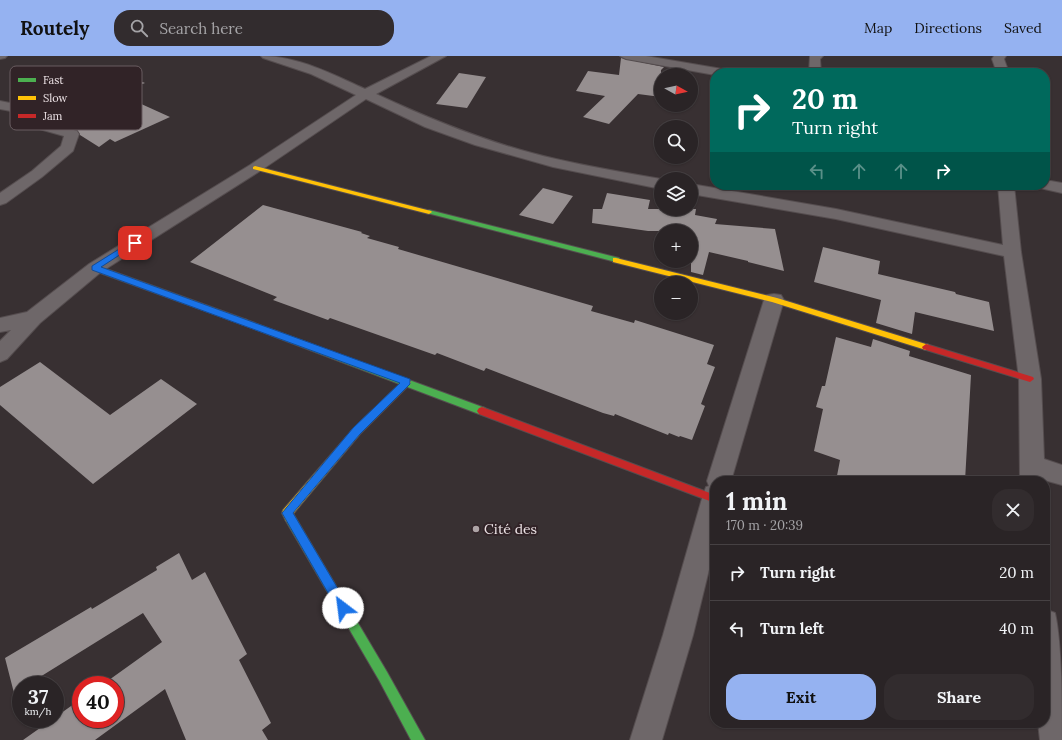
<!DOCTYPE html>
<html lang="en">
<head>
<meta charset="utf-8">
<style>
  :root { --surface:#2a2426; --page:#322c2e; --text:#f1f3f6; --muted:#a5a4a7; --line:#464143; --accent:#95b2f1 }
  body { margin:0; font-family:Lora,serif; background:var(--page); color:var(--text); height:100vh; display:flex; flex-direction:column; font-size:15px; white-space:nowrap }
  * { box-sizing:border-box; margin:0 }
  p { font-size:13px; color:var(--muted) }
  .icon { flex:none; width:22px; height:22px; fill:none; stroke:currentColor; stroke-width:2; stroke-linecap:round; stroke-linejoin:round }
  .map { position:relative; flex:1; overflow:hidden }
  .drawer { position:absolute; left:710px; top:420px; width:340px; height:252px; display:flex; flex-direction:column; background:var(--surface); border-radius:16px; box-shadow:0 1px 3px #0004,0 0 0 1px var(--line) }
  .drawer>* { flex:none }
  .banner { position:absolute; left:710px; top:12px; width:340px; height:122px; border-radius:16px; box-shadow:0 1px 3px #0004,0 0 0 1px var(--line); background:#00695c; color:#fff; overflow:hidden }
  .needle { width:26px; rotate:98deg }
  .buttons { position:absolute; left:654px; top:12px; display:grid; gap:8px }
  .buttons a { display:grid; place-items:center; width:44px; height:44px; border-radius:50%; background:var(--surface); box-shadow:0 1px 3px #0004,0 0 0 1px var(--line); font-size:20px }
  .speed { position:absolute; left:12px; top:620px; display:flex; gap:8px; font-size:20px; font-weight:700; text-align:center }
  .speed>* { display:grid; place-content:center; width:52px; height:52px; border-radius:50%; background:var(--surface); box-shadow:0 1px 3px #0004,0 0 0 1px var(--line); line-height:1 }
  .speed small { font-size:10px; font-weight:400 }
  .speed .limit { border:6px solid #d22; background:#fff; color:#111 }
  .pin { position:absolute; display:grid; place-items:center; width:34px; height:34px; color:#fff; margin:-17px; border-radius:8px; box-shadow:0 2px 6px #0006 }
  .me { position:absolute; width:44px; margin:-22px; rotate:330deg; stroke-linejoin:round; filter:drop-shadow(0 0 3px #0008) }
  .turn { display:flex; align-items:center; gap:14px; height:84px; padding:0 16px; font-size:18px }
  .turn .icon { width:52px; height:52px; stroke-width:2.5 }
  .turn b { display:block; font-size:28px; line-height:34px }
  .lanes { display:flex; align-items:center; height:38px; padding:0 16px; background:#0003; justify-content:center; gap:20px; direction:ltr }
  .lanes .off { opacity:.35 }
  .round { display:grid; place-items:center; flex:none; width:42px; height:42px; border-radius:16px; background:var(--page) }
  .summary { display:flex; align-items:center; justify-content:space-between; height:68px; padding:0 16px }
  h1 { font-size:24px; font-weight:700; line-height:30px }
  .action { display:flex; gap:8px; margin-top:auto; padding:8px 16px }
  .action a { flex:1; height:46px; border-radius:16px; background:var(--accent); color:#111; font-size:16px; font-weight:700; line-height:46px; text-align:center }
  .action a+a { background:var(--page); color:var(--text) }
  ul { padding:0; list-style:none }
  li { display:flex; align-items:center; gap:12px; height:56px; padding:0 16px; border-top:1px solid var(--line) }
  li div { flex:1 }
  li b { display:block; font-size:15px }
  li em { font-style:normal }
  header { display:flex; align-items:center; gap:24px; box-sizing:border-box; height:56px; padding:0 20px; background:var(--accent); color:#111 }
  header strong { font-size:19px }
  nav { display:flex; gap:22px; margin-inline-start:auto; font-size:14px }
  .search { width:280px; height:36px; background:var(--page); display:flex; align-items:center; gap:10px; box-sizing:border-box; padding:0 14px; border-radius:16px; color:var(--muted); font-size:15px }
  .map>svg:first-child { display:block }
  .building { fill:#968f90 }
  .lines { fill:none; stroke-linecap:round; stroke-linejoin:round }
  .street-casing { stroke:#554d4f; stroke-width:2 }
  .fast-casing { stroke:#554d4f; stroke-width:2 }
  .slow-casing { stroke:#554d4f; stroke-width:2 }
  .jam-casing { stroke:#554d4f; stroke-width:2 }
  .street { fill:#6e6769; fill-rule:evenodd }
  .fast { fill:#4caf50; fill-rule:evenodd }
  .slow { fill:#ffc107; fill-rule:evenodd }
  .jam { fill:#c62828; fill-rule:evenodd }
  .route { fill:#1a73e8; stroke:#114b97 }
  .poi-dot { fill:#ada4a6; stroke:#312327; stroke-width:1.5 }
  .labels { text-anchor:middle; dominant-baseline:central; stroke-width:4; stroke-linejoin:round; paint-order:stroke }
  .poi-label { font-size:14px; fill:#ece2e5; stroke:#312327; text-anchor:start }
  .key { fill:#312327; stroke:#695c60; stroke-width:1 }
  .key-label { font-size:11px; fill:#ece2e5 }
</style>
</head>
<body>
<header>
<strong>Routely</strong>
<div class="search"><svg class="icon" aria-label="search" viewBox="0 0 24 24"><circle cx="10" cy="10" r="6"/><path d="M15 15l6 6"/></svg>Search here</div>
<nav><a>Map</a><a>Directions</a><a>Saved</a></nav>
</header>
<div class="map">
<svg width="1062" height="684" viewBox="0 0 1062 684">
  <rect width="100%" height="100%" fill="#383032"/>
  <!-- building -->
  <path class="building" d="M621,2L664,11L661,14V41L638,38L609,68L583,61L605,40L576,35L588,15L619,19Z
    M103,11L145,27L117,37L170,61L115,86L110,83L99,91L80,79L77,74L67,70L41,54L62,47L57,44L69,39L52,30Z
    M459,17L486,21L467,52L436,48Z
    M543,132L573,140L553,168L519,159Z
    M607,137L650,144L648,153H696L695,159L717,163L715,168L775,173L784,215L748,206V205L709,196L703,219L691,216V172L690,175H648L592,167L593,153H602Z
    M263,149L362,176L361,177L370,180L367,182L399,191L398,193L593,250L591,255L634,267L635,264L714,289L707,308L715,311L701,348L705,350L692,384L680,380L679,381L669,377L668,379L615,358L614,360L603,357L486,312L484,315L437,297L435,299L330,262L328,264L273,244L277,241L190,206Z
    M823,191L880,205L878,218L955,236L956,238L989,246L994,275L915,256L912,278L876,267L881,244L814,226Z
    M836,281L871,291L873,283L910,295L909,300L971,319L965,425H836L840,404L814,395L823,353L816,351L822,330H825Z
    M40,306L110,359L161,323L197,348L93,428L0,349V331Z
    M179,497L192,524L205,516L247,598L239,604L271,667L262,674L268,684H186L165,633L95,684H23L81,643V663H115V629H102L162,586L143,557L27,629H21V633L14,637L5,602L91,551L92,553L157,514L156,511Z"/>
  <g class="lines">
    <!-- street casing -->
    <g class="street-casing">
      <path id="street" d="M0,0H7L5,2L0,3Z
        M261,0C298,0 332,18 365,33L431,0H446L376,38C434,65 493,89 556,103C591,111 626,117 661,123V133L553,111L475,89L425,71L366,43L260,115L101,216L40,267L7,303L0,306V285L11,274L0,276V262L27,256L89,208L250,109L356,39L311,18L263,2Z
        M620,0H646L722,13L728,17H715V19L626,3Z
        M810,0H823L820,3L821,17H809Z
        M994,0H1006L1004,3L1009,17H997L992,3Z
        M0,45L20,49L39,64L77,75L79,78L73,95L42,121L6,147L0,149V137L32,115L61,90L64,80L29,70L11,55L0,53Z
        M1045,124L1062,127V137L1040,132L1037,129H1045Z
        M691,128L836,153L1003,189L998,129H1014L1021,196L1041,323L1044,403L1062,409V429L1044,424L1020,425L1019,323L1004,200L836,163L691,138Z
        M774,238L781,239L784,244L731,425H715V489L693,579L662,684H630L663,579L703,439L706,431L709,430L707,425L764,244L767,239Z
        M1045,553L1055,557C1062,587 1062,650 1062,684H1040L1038,667H1045Z"/>
    </g>
    <!-- fast casing -->
    <g class="fast-casing">
      <path id="fast" d="M429,154L619,202L620,204L616,206L427,157L426,156Z
        M244,263L485,352L487,355L485,358H479L241,268L240,266Z
        M290,457L294,459L387,616L425,684H411L379,624L286,465L285,462L286,459Z"/>
    </g>
    <!-- slow casing -->
    <g class="slow-casing">
      <path id="slow" d="M255,110L431,155L432,156L429,158L253,113V111Z
        M613,202H616L777,242L929,289L930,291L926,294L772,246L613,206Z
        M92,210H98L247,264L248,266L244,269L241,268L92,214Z
        M407,323L411,326L410,328L360,378L293,458L295,462L294,465L290,467L286,465L282,457L283,454L354,372L404,324Z"/>
    </g>
    <!-- jam casing -->
    <g class="jam-casing">
      <path id="jam" d="M926,288L1033,321L1034,323L1030,326L923,293L922,291Z
        M482,351L715,439V447L479,358L477,355L479,352Z"/>
    </g>
    <!-- street -->
    <use href="#street" class="street"/>
    <!-- fast -->
    <use href="#fast" class="fast"/>
    <!-- slow -->
    <use href="#slow" class="slow"/>
    <!-- jam -->
    <use href="#jam" class="jam"/>
  </g>
  <!-- route -->
  <path class="route" d="M132,185L138,187L101,211L410,323V328L360,378L293,457L347,548L349,552L347,556L343,558L339,556L282,457L353,372L400,327L92,214V210Z"/>
  <!-- markers -->
  <circle class="poi-dot" cx="476" cy="473" r="4"/>
  <g class="labels">
    <!-- poi labels -->
    <g class="poi-label">
      <text x="484" y="473">Cité des</text>
    </g>
  </g>
  <!-- legend -->
  <rect x="10" y="10" width="132" height="64" rx="6" class="key"/>
  <rect x="18" y="22" width="18" height="4" fill="#4caf50"/>
  <rect x="18" y="40" width="18" height="4" fill="#ffc107"/>
  <rect x="18" y="58" width="18" height="4" fill="#c62828"/>
  <g class="key-label">
    <text x="43" y="28">Fast</text>
    <text x="43" y="46">Slow</text>
    <text x="43" y="64">Jam</text>
  </g>
</svg>
<div class="buttons">
<a><svg class="needle" viewBox="-14 -14 28 28"><path d="M0-13l5 13h-10z" fill="#e53935"/><path d="M0 13l5-13h-10z" fill="#a5a4a7"/></svg></a>
<a><svg class="icon" aria-label="search" viewBox="0 0 24 24"><circle cx="10" cy="10" r="6"/><path d="M15 15l6 6"/></svg></a>
<a><svg class="icon" aria-label="layers" viewBox="0 0 24 24"><path d="M12 4l9 5-9 5-9-5zM3 14l9 5 9-5"/></svg></a>
<a>+</a>
<a>−</a>
</div>
<div class="speed"><div>37<small>km/h</small></div><div class="limit">40</div></div>
<div class="pin" style="left:135px;top:187px;background:#d93025"><svg class="icon" aria-label="arrive" viewBox="0 0 24 24"><path d="M6 21V4h12l-3 4 3 4H6"/></svg></div>
<svg class="me" style="left:343px;top:552px" viewBox="-20 -20 40 40"><circle r="19" fill="#fff"/><path d="M0-13L10 11 0 6-10 11z" fill="#1a73e8"/></svg>
<div class="banner">
<div class="turn"><svg class="icon" aria-label="right" viewBox="0 0 24 24"><path d="M7 20v-9h11M14 6l5 5-5 5"/></svg><div><b>20 m</b>Turn right</div></div>
<div class="lanes"><svg class="icon off" aria-label="left" viewBox="0 0 24 24"><path d="M17 20v-9H6M10 6l-5 5 5 5"/></svg><svg class="icon off" aria-label="ahead" viewBox="0 0 24 24"><path d="M12 20V5M6 11l6-6 6 6"/></svg><svg class="icon off" aria-label="ahead" viewBox="0 0 24 24"><path d="M12 20V5M6 11l6-6 6 6"/></svg><svg class="icon" aria-label="right" viewBox="0 0 24 24"><path d="M7 20v-9h11M14 6l5 5-5 5"/></svg></div>
</div>
<section class="drawer">
<div class="summary"><div><h1>1 min</h1><p>170 m · 20:39</p></div><a class="round"><svg class="icon" aria-label="close" viewBox="0 0 24 24"><path d="M6 6l12 12M18 6L6 18"/></svg></a></div>
<ul>
<li><svg class="icon" aria-label="right" viewBox="0 0 24 24"><path d="M7 20v-9h11M14 6l5 5-5 5"/></svg><div><b>Turn right</b></div><em>20 m</em></li>
<li><svg class="icon" aria-label="left" viewBox="0 0 24 24"><path d="M17 20v-9H6M10 6l-5 5 5 5"/></svg><div><b>Turn left</b></div><em>40 m</em></li>
</ul>
<div class="action"><a>Exit</a><a>Share</a></div>
</section>
</div>
</body>
</html>
